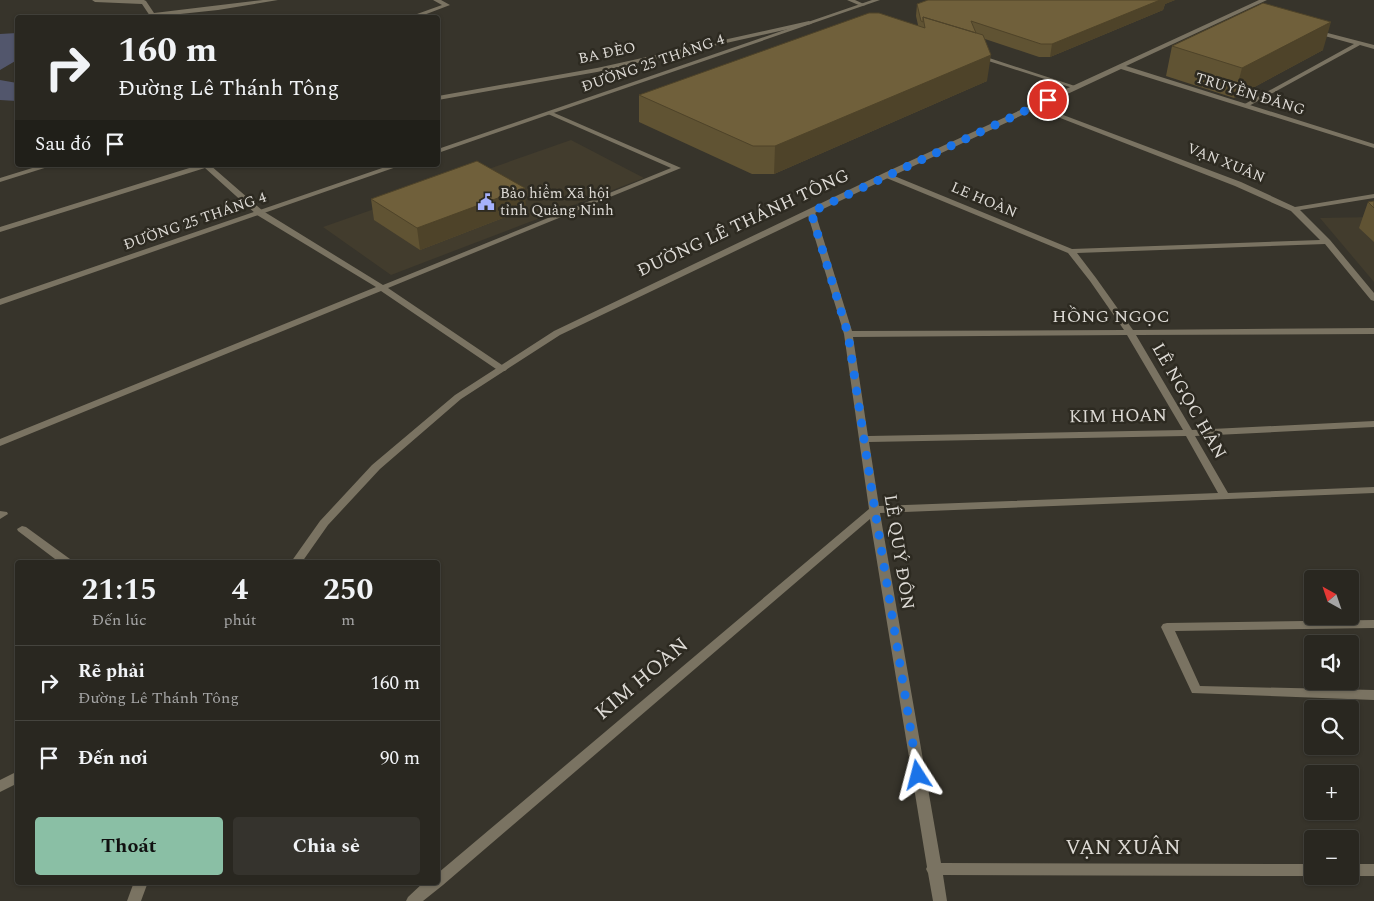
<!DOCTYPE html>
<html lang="vi">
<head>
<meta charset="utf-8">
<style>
  :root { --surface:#292720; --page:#35332d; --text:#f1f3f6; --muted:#a5a5a5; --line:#45443e; --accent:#8abfa5 }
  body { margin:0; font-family:Spectral,serif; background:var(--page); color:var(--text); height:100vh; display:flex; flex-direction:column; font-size:19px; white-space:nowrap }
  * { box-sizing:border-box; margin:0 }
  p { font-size:16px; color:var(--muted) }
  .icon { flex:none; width:28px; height:28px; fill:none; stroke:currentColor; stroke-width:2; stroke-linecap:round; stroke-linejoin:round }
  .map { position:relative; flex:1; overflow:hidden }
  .panel { position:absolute; left:15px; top:560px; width:425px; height:325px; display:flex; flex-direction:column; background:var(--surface); border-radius:5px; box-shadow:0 1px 4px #0004,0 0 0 1px var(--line) }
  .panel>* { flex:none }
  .banner { position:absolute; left:15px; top:15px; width:425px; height:152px; border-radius:5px; box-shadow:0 1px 4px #0004,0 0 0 1px var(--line); background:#292720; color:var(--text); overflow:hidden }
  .needle { width:32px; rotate:320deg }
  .tools { position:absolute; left:1304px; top:570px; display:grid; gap:10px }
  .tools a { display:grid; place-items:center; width:55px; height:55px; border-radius:5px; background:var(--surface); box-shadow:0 1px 4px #0004,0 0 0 1px var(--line); font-size:25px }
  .pin { position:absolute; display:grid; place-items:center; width:42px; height:42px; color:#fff; margin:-21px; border:2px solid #fff; border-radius:50%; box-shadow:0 1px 5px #0007 }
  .me { position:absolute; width:55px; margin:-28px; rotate:351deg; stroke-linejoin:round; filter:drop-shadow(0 0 4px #0008) }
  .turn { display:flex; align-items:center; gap:18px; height:105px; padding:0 20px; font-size:22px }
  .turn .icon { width:65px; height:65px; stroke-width:2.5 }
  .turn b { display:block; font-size:35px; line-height:42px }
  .then { display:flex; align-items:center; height:48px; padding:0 20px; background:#0003; gap:10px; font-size:19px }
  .eta { display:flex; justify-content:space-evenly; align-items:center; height:85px; text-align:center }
  .eta b { font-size:30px; font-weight:700; line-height:35px }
  .button { display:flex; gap:10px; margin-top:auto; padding:10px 20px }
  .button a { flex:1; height:58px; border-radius:5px; background:var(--accent); color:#111; font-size:20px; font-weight:700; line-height:58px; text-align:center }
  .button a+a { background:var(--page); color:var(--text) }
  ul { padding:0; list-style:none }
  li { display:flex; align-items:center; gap:15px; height:75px; padding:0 20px; border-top:1px solid var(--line) }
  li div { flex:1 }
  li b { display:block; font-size:19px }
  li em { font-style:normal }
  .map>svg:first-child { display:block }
  .built { fill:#423c2d }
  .green { fill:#52566c }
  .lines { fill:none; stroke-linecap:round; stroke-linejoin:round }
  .service { fill:#7a7362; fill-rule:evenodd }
  .minor { fill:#7a7362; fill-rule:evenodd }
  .tertiary { fill:#7a7362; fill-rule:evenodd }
  .wall { fill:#605333 }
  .shaded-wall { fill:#4e4329 }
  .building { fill:#70603b; stroke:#4e4329 }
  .route { stroke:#1a73e8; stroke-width:9; stroke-dasharray:0 16.2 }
  .labels { text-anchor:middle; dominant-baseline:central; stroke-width:5; stroke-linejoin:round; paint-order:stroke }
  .far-street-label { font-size:15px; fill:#dddad5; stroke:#2d2a21 }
  .far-poi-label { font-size:15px; fill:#dddad5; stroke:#2d2a21; text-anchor:start }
  .street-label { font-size:18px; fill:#dddad5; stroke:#2d2a21 }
  .near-street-label { font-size:21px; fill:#dddad5; stroke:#2d2a21 }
</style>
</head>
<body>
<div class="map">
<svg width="1374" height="901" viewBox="0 0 1374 901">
  <rect width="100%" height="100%" fill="#37342b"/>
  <!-- built -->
  <path class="built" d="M571,140L644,178L391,275L323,227Z
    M1374,217V282L1320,218Z"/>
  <!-- green -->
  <path class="green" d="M17,33V60L0,70V34Z
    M0,80L17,83V101L0,100Z"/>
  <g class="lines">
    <!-- service -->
    <path class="service" d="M92,0H144L146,1L154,13L263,0H278L218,10L152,17L150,16L142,4L95,2Z
      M847,0H855L866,5L861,6Z
      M976,55H980L1078,87L1073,88L976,57Z
      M22,526L26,527L70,559L71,562H59L18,531L17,529Z"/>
    <!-- minor -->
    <path class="minor" d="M433,0H441L450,5L416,18H406L442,5Z
      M809,21L812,23L811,24L597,72L438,100V96L597,68Z
      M1316,30L1374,45V49L1360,45L1247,107H1243V105L1354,44L1314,33V31Z
      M1034,104L1241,182L1295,207L1374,194V198L1300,210L1330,240L1374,293V301L1371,300L1325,244L1077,253L1096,278L1133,330L1374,328V334L1136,335L1192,430L1374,421V427L1195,436L1228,493L1374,487V493L880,513L941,863L1312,864V876L943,875L947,901H933L928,873L926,869L927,867L870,519L443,885L423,901H406L408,897L424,882H438V873L869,509L844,334L807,212L808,210H811L815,212L852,331L1124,330L1090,281L1068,253L884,177L883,175L887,173L1072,249L1320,240L1291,211L1235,186L1032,107V105ZM1127,335L1183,430L868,436L853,337ZM1186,436L1218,493L879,506L869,442Z
      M548,112H552L681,168L388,288L505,367L507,369L505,371H499L381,291L0,446V439L376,287L257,215L205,168L0,232V227L199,165H210L263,211L383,285L671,168L548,114Z
      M42,165H54L0,182V178Z
      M0,511L7,512L8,514L0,519Z
      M1374,620V628L1175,631L1200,686L1374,690V700L1192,693L1161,627L1163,624L1167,623Z
      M18,771V783L0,792V780Z
      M1350,864H1374V876H1350Z"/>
    <!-- tertiary -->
    <path class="tertiary" d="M872,0H880L438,153V149Z
      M1259,0H1267L1126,66L1374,144V148L1121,69L890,177L560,335L461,399L380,469L328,525L302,562H291L320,521L372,465L455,395L554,331L884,173Z
      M391,165H402L0,305V299Z
      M134,882H148L141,901H127Z"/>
  </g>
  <!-- wall -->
  <path class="wall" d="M928,0H1175L1165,4L1163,10L1050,57H1039L985,39L987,81L774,174H752L639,122V95L918,25L916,16L917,4Z
    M1172,46L1323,50L1234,98L1166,76Z
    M371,199L526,209L420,250L374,220Z
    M1374,201V242L1359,228L1368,202Z"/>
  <!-- shaded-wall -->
  <path class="shaded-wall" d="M1160,0H1175L1165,4L1163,10L1050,57L1052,44Z
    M1331,22L1323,50L1234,98L1242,68Z
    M991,55L987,81L774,174L775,146Z
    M525,188L526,209L420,250L417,228Z"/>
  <!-- building -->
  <path class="building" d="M928,0H1160L1052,44H1041L971,21L976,33L923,17V22L921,21L917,4Z
    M1263,3L1331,22L1242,68L1172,46Z
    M869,13H879L925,28L923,17L983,35L991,55L775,146H753L639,95Z
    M477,161L525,188L417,228L371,199Z
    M1374,201V208L1368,202Z"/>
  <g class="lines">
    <!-- route -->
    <path class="route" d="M918,775L872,492L848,334L811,212L1048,100"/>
  </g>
  <!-- icons -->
  <defs>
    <g id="civic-bare" transform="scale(1.35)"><path d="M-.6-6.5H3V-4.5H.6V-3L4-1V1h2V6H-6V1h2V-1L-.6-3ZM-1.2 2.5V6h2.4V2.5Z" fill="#a6b1fc" stroke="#2d2a21" stroke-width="2.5" paint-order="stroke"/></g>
  </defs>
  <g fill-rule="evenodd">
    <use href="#civic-bare" x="486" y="202"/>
  </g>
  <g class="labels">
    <!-- far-street labels -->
    <g class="far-street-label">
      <text transform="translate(607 53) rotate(-12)">BA ĐÈO</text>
      <text transform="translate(653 63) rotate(-19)">ĐƯỜNG 25 THÁNG 4</text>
      <text transform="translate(1250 94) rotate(17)">TRUYỀN ĐĂNG</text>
      <text transform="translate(1226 163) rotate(22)">VẠN XUÂN</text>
      <text transform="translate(984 200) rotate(23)">LE HOÀN</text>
      <text transform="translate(195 221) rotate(-19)">ĐƯỜNG 25 THÁNG 4</text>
    </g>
    <!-- far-poi labels -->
    <g class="far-poi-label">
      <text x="500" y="193">Bảo hiểm Xã hội<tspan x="500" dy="17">tỉnh Quảng Ninh</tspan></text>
    </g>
    <!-- street labels -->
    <g class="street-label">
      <text transform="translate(743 223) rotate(-25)">ĐƯỜNG LÊ THÁNH TÔNG</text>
      <text x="1111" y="316">HỒNG NGỌC</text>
      <text transform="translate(1189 401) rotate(60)">LÊ NGỌC HÂN</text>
      <text transform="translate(1118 416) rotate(-1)">KIM HOAN</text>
      <text transform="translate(899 552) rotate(81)">LÊ QUÝ ĐÔN</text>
    </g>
    <!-- near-street labels -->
    <g class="near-street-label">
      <text transform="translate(642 679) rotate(-40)">KIM HOÀN</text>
      <text x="1123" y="848">VẠN XUÂN</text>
    </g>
  </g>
</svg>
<div class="tools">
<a><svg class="needle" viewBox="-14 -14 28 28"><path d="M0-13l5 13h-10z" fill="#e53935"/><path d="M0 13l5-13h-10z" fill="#a5a5a5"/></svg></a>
<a><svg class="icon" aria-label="sound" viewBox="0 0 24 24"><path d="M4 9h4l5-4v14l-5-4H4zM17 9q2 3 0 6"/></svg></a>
<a><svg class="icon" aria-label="search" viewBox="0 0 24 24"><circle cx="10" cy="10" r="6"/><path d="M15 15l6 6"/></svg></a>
<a>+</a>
<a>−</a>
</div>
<div class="pin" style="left:1048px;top:100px;background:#d93025"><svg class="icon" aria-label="arrive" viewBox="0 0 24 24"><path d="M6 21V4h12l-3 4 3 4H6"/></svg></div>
<svg class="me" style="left:918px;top:775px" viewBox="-20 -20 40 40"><path d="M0-17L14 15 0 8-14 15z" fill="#1a73e8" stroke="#fff" stroke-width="4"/></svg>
<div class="banner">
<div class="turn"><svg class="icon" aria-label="right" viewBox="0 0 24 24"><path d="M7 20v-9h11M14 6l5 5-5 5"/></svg><div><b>160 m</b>Đường Lê Thánh Tông</div></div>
<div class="then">Sau đó<svg class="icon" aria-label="arrive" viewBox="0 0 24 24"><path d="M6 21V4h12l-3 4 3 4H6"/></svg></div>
</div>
<section class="panel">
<div class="eta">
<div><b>21:15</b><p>Đến lúc</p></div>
<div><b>4</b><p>phút</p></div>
<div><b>250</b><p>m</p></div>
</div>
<ul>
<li><svg class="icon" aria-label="right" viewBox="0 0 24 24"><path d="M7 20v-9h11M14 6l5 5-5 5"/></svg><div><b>Rẽ phải</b><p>Đường Lê Thánh Tông</p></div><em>160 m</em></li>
<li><svg class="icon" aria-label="arrive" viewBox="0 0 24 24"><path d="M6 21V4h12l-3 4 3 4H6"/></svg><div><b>Đến nơi</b></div><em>90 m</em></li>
</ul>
<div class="button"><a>Thoát</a><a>Chia sẻ</a></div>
</section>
</div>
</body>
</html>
